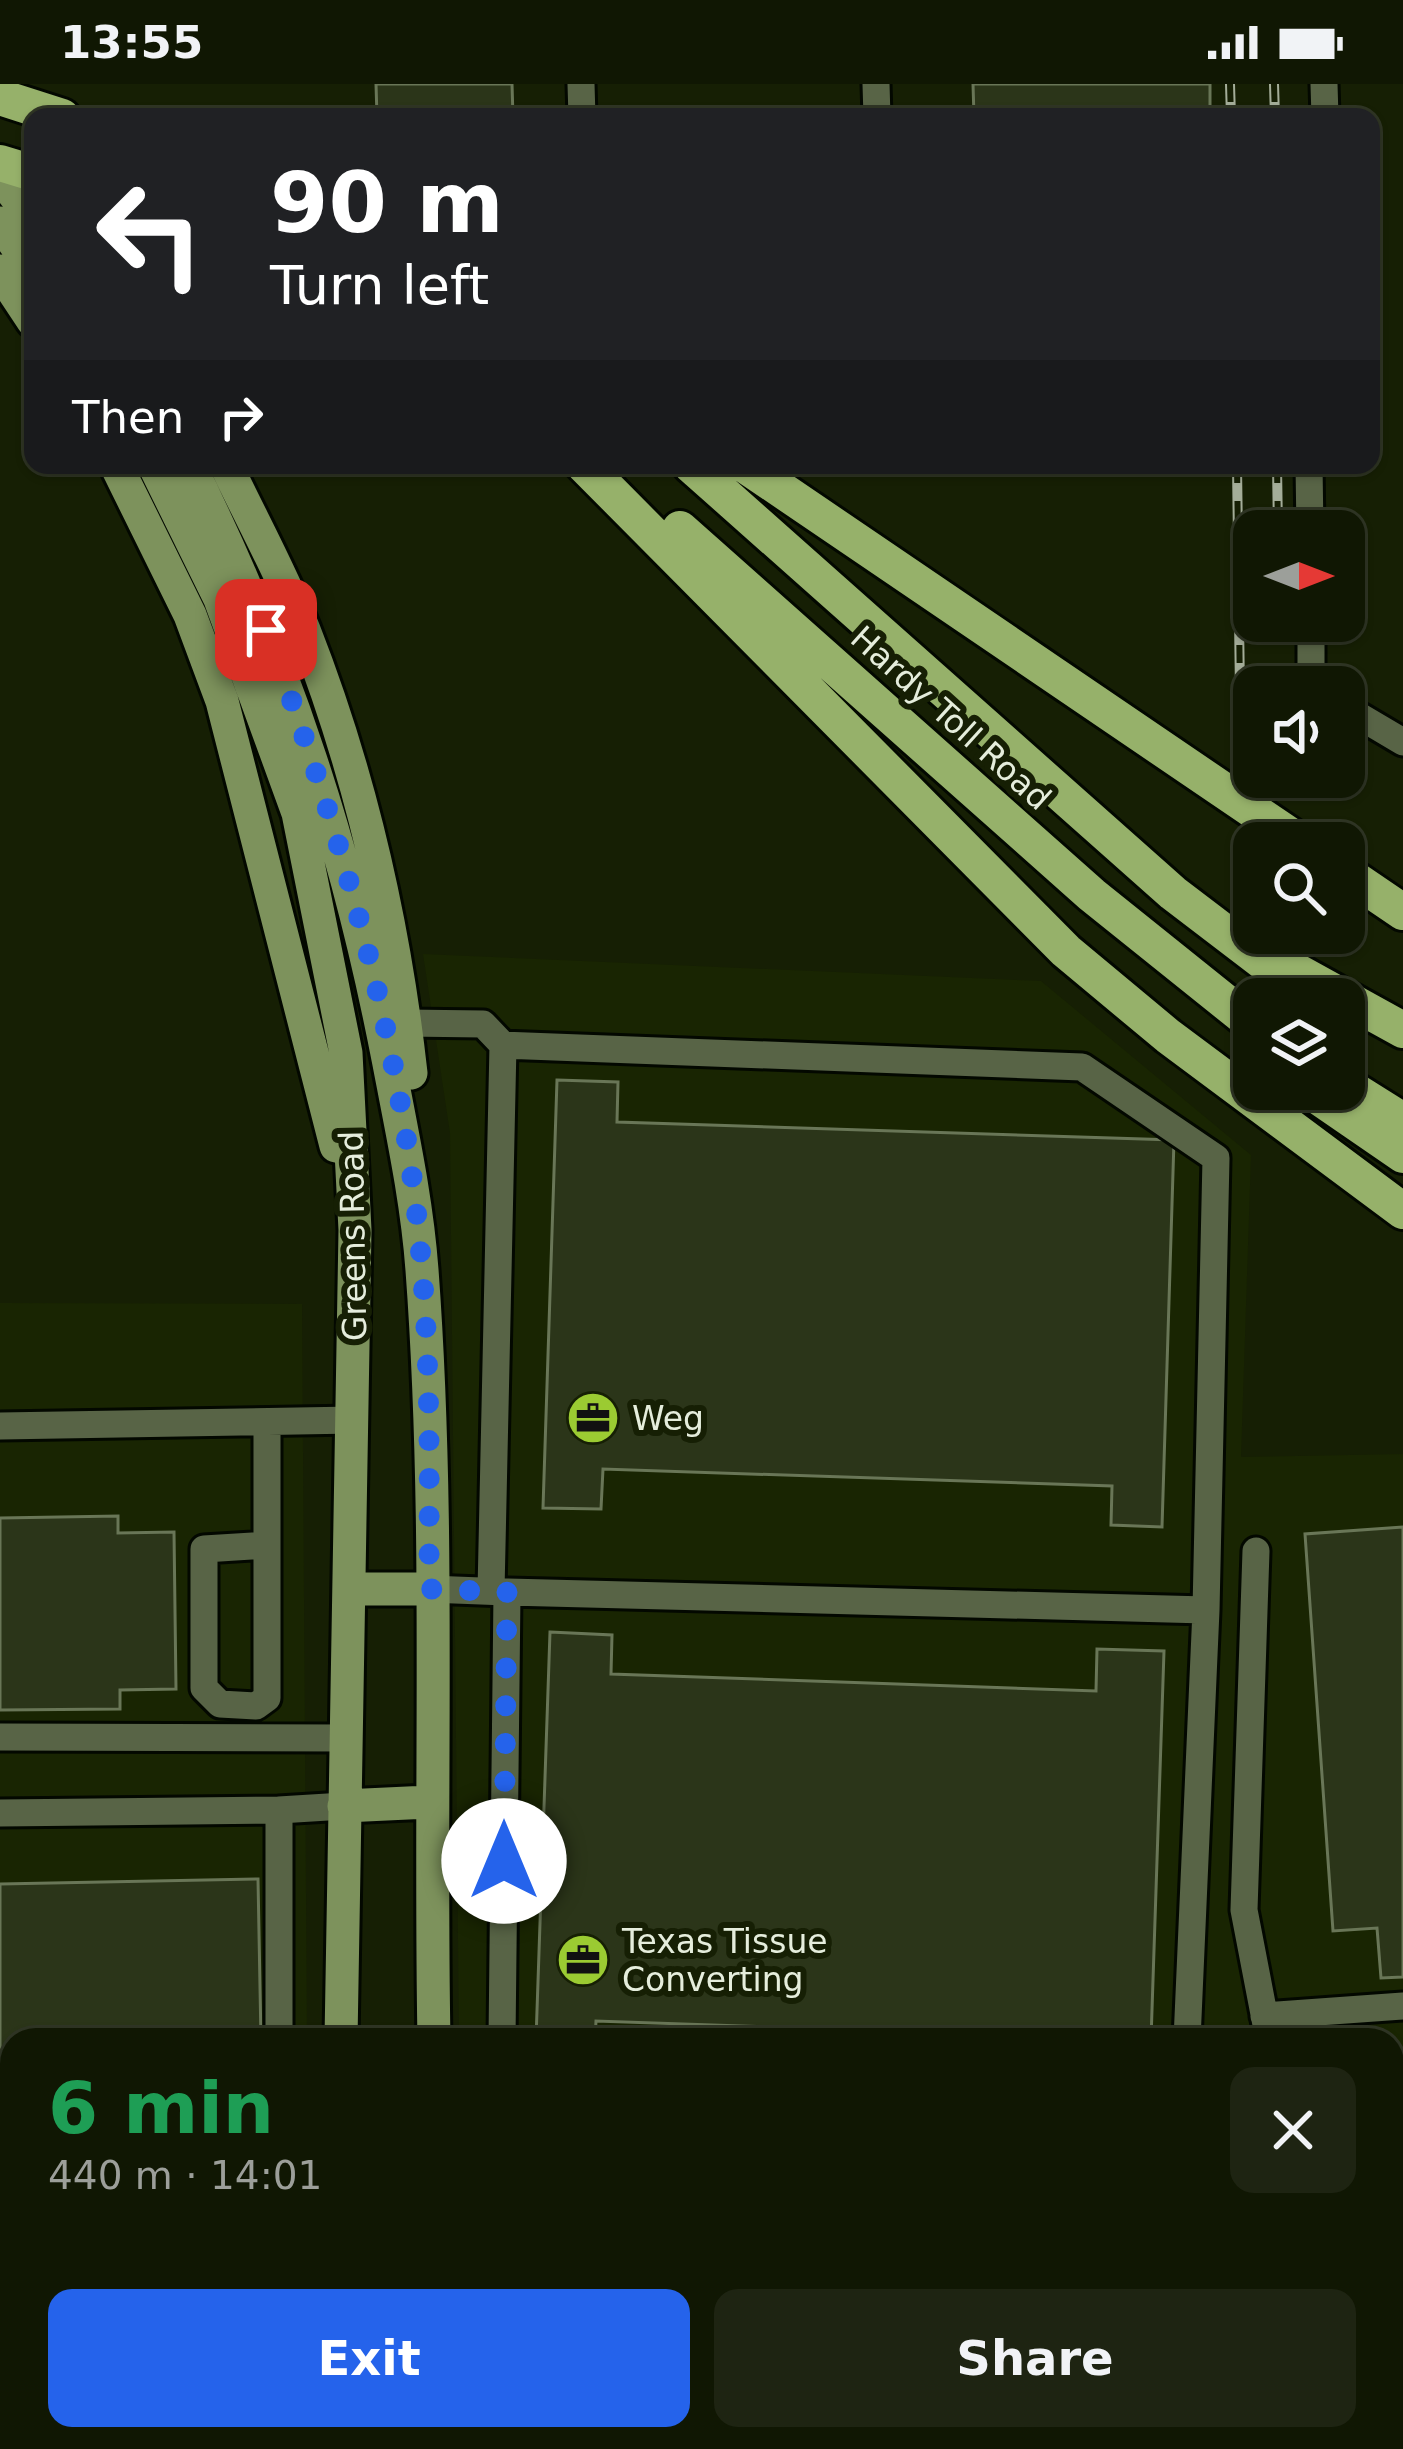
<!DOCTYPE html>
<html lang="en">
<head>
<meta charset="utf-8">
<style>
  :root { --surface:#101703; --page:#1e2412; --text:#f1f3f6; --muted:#9c9f9a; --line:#303625; --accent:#2563eb }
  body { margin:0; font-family:"DejaVu Sans",sans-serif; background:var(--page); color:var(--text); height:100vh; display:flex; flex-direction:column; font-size:45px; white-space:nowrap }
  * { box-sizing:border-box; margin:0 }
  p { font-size:39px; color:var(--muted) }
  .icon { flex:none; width:66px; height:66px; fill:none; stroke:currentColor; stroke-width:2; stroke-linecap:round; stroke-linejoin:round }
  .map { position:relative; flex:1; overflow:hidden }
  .drawer { position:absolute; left:0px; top:1944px; width:1404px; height:423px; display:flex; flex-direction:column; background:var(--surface); border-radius:36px 36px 0 0; box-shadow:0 3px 9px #0004,0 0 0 3px var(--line) }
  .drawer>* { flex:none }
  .banner { position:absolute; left:24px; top:24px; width:1356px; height:366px; border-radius:24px; box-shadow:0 3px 9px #0004,0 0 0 3px var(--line); background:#202124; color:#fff; overflow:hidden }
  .needle { width:78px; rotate:90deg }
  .fabs { position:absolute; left:1233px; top:426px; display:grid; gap:24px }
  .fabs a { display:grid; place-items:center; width:132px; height:132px; border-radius:24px; background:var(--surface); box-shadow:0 3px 9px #0004,0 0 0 3px var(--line); font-size:60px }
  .pin { position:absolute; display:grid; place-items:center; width:102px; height:102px; color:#fff; margin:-51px; border-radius:24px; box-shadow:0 6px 18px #0006 }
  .me { position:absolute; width:132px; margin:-66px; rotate:0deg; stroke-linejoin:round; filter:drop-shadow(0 0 9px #0008) }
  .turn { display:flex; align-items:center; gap:42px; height:252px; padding:0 48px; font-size:54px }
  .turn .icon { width:156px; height:156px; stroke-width:2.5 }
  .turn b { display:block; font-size:84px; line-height:102px }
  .then { display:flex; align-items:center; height:114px; padding:0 48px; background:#0003; gap:24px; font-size:45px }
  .round { display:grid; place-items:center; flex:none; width:126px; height:126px; border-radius:24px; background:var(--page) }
  .overview { display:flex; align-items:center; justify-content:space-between; height:204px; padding:0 48px }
  h1 { font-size:72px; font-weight:800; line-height:90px; color:#1e9e55 }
  .button { display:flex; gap:24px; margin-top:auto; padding:24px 48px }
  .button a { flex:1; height:138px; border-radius:24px; background:var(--accent); color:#fff; font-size:48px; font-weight:800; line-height:138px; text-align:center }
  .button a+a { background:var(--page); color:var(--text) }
  .status { display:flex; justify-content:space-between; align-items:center; height:84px; padding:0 60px; background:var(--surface); direction:ltr }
  .status svg { height:33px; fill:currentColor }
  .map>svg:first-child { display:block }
  .built { fill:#192502 }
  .green { fill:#364811 }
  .building { fill:#2b3519; stroke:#697657; stroke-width:3 }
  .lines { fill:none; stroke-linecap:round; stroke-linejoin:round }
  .minor-casing { stroke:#030800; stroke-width:33 }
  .major-casing { stroke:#030800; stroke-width:39 }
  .highway-casing { stroke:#030800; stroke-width:42 }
  .minor { stroke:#586446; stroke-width:27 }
  .major { stroke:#7d925c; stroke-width:33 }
  .highway { stroke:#96b16a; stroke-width:36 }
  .rail-casing { stroke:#a4ad99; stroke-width:10 }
  .rail { stroke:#161f04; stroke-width:6; stroke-dasharray:18; stroke-linecap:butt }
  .route { stroke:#2563eb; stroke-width:21; stroke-dasharray:0 37.8 }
  .labels { text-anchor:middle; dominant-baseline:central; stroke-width:12; stroke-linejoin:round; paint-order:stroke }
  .street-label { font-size:33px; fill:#e5eddc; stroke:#161f04 }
  .poi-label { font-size:33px; fill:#e5eddc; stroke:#161f04; text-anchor:start }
</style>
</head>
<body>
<div class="status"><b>13:55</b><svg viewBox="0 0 49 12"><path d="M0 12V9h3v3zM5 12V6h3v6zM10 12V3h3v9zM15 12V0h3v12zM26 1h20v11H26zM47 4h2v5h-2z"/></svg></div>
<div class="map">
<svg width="1403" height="2365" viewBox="0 0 1403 2365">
  <rect width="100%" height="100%" fill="#161f04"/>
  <!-- built -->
  <path class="built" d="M423,870L1041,897L1251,1071L1241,1373L1403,1370V2032L1392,2033V1956H459L450,1049Z
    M0,1219L302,1220L307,1956H12V2355H310L311,2365H0Z
    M1403,2205V2365H779L778,2355H1392V2206Z"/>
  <!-- green -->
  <path class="green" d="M484,2355H778L779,2365H484Z"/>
  <!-- building -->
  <path class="building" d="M376,0H512L513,33H377Z
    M973,0H1210V33H974Z
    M557,996L618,998L617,1038L1174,1056L1162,1443L1111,1441L1112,1402L603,1385L601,1425L543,1424Z
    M118,1432V1449L174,1448L176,1605L120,1606V1625L0,1626V1434Z
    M1403,1443V1893L1381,1894L1377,1844L1333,1847L1305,1450Z
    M550,1548L612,1551L611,1590L1096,1607L1097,1565L1164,1567L1151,1956L596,1937L595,1956H536Z
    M258,1795L261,1956H12V2104H0V1800Z
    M12,2261V2355H268V2365H0V2262Z
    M893,2355H1183V2365H893Z"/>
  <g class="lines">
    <!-- minor casing -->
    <g class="minor-casing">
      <path id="minor" d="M581,0L582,33
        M876,0L877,33
        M1324,0L1325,33
        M1309,381L1310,447
        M1311,537V603
        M1344,623L1403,658
        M406,939L483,940L503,961
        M267,1341C267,1432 267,1523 267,1614L256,1622L220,1620L204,1604V1465L267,1461
        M0,1342L354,1336
        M1256,1467L1244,1826L1269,1956
        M429,1505L507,1508L1206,1526L1216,1074L1082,983L503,961L491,1507
        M0,1653L344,1654
        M0,1729L279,1726
        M1264,1932L1403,1922
        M279,1956V1726L344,1722
        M502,1956L507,1508
        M1187,1956L1206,1526
        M1392,1984L1403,1983
        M1392,2074L1403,2073
        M1392,2155L1403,2153
        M0,2193H12
        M1392,2227L1403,2224
        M282,2355V2365
        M793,2355V2365
        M1362,2355V2365"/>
    </g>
    <!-- major casing -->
    <g class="major-casing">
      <path id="major" d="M0,92L33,135
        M0,139L33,185
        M0,187L33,237
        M116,381L190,531L222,617L336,1062
        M154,381L220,515L298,729L346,969L355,1146L341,1956
        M189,381C286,575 348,767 389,980C402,1048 417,1117 422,1186C441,1441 429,1700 434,1956
        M226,381C252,436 282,490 304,546C360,689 394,837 411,989
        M350,1505H429
        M344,1722L429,1718
        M344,2355V2365
        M439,2355L440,2365"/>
    </g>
    <!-- highway casing -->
    <g class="highway-casing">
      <path id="highway" d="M0,13L62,33
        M0,79L33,89
        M584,381L1066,867L1168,952L1403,1127
        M691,381L1173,809L1312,915
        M745,381L1301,759
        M680,445L1092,811L1254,941
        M1344,788L1403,828
        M1296,887L1403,946
        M1344,1000L1403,1037
        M1307,1005L1403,1071"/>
    </g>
    <!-- minor -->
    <use href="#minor" class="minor"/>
    <!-- major -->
    <use href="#major" class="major"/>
    <!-- highway -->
    <use href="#highway" class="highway"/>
    <!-- rail casing -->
    <g class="rail-casing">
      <path id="rail" d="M1230,0L1231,33
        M1274,0L1275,33
        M1237,381L1240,609
        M1277,381L1278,447"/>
    </g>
    <!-- rail -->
    <use href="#rail" class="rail"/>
  </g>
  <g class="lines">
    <!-- route -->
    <path class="route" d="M266,546C341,746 405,970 422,1185C431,1291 429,1399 429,1505L507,1508L504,1777"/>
  </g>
  <!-- icons -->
  <defs>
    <g id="office-disc" transform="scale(2.7)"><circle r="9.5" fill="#9bcb32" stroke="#161f04"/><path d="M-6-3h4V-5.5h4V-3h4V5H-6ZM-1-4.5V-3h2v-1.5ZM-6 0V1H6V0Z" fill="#111"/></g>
  </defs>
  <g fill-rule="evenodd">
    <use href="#office-disc" x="593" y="1334"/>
    <use href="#office-disc" x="583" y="1876"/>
  </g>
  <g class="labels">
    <!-- street labels -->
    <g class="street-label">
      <text transform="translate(951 634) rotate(42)">Hardy Toll Road</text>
      <text transform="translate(353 1152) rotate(-91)">Greens Road</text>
    </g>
    <!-- poi labels -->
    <g class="poi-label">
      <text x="632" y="1334">Weg</text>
      <text x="622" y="1857">Texas Tissue<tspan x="622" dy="38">Converting</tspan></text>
    </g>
  </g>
</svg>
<div class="fabs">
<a><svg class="needle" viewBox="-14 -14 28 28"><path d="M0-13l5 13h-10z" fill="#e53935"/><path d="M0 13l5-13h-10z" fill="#9c9f9a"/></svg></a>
<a><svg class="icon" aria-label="sound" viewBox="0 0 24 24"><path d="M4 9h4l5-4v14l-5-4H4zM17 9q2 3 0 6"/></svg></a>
<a><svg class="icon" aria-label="search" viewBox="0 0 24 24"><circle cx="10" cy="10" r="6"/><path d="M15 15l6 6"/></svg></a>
<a><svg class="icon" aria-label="layers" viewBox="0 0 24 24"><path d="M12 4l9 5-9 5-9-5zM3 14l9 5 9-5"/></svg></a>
</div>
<div class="pin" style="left:266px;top:546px;background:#d93025"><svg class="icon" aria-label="arrive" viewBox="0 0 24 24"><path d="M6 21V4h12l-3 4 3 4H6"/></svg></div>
<svg class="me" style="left:504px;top:1777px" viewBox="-20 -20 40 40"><circle r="19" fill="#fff"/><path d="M0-13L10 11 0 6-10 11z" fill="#2563eb"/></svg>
<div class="banner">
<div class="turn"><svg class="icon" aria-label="left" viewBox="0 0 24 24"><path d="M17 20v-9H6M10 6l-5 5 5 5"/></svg><div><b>90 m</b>Turn left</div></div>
<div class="then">Then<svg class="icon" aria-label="right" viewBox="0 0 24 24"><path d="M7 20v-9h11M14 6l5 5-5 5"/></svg></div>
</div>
<section class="drawer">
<div class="overview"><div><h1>6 min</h1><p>440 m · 14:01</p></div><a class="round"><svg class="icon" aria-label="close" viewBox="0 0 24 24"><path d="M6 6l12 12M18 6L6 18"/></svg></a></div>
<div class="button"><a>Exit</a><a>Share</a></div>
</section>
</div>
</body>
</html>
